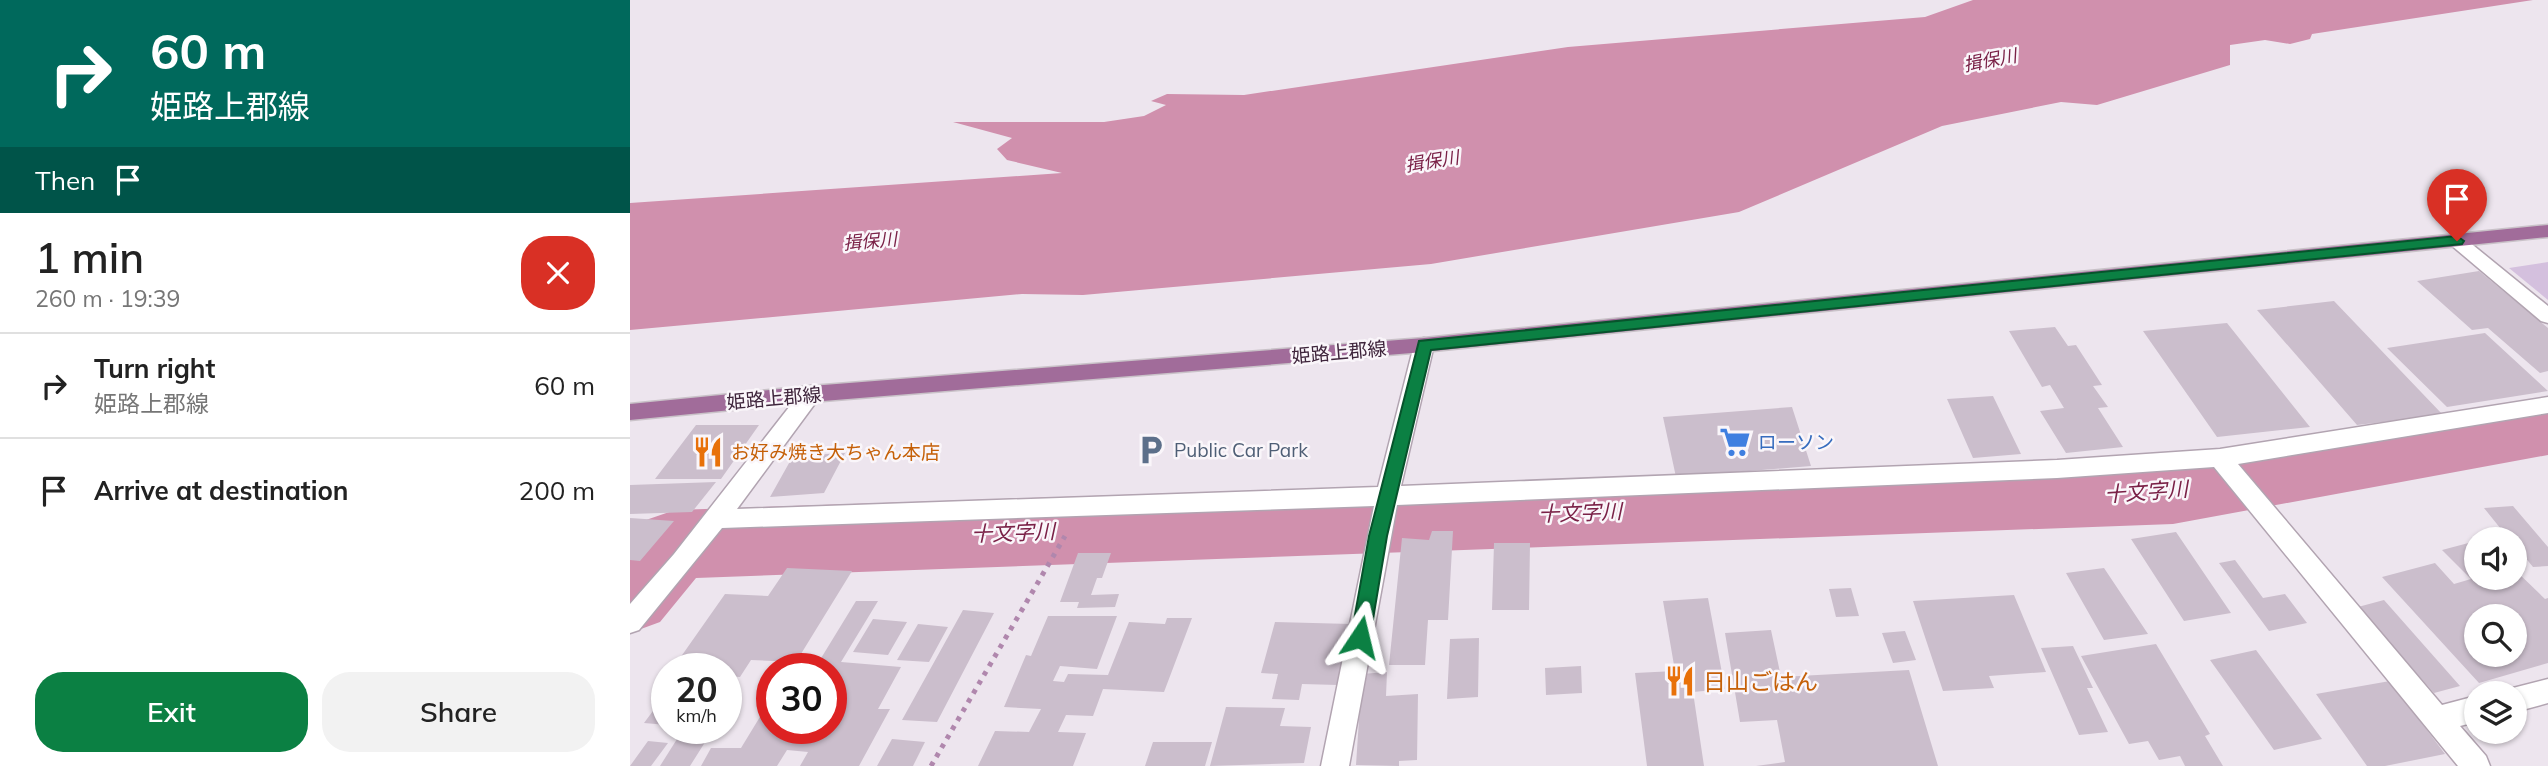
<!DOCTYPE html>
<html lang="en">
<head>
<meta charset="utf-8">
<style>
  :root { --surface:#fff; --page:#f2f2f2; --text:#222; --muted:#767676; --line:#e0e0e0; --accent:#0b8043 }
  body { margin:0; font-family:Mulish,"Noto Sans JP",sans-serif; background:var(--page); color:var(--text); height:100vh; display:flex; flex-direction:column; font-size:26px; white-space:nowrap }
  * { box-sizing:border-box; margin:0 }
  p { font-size:23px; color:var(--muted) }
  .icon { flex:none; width:38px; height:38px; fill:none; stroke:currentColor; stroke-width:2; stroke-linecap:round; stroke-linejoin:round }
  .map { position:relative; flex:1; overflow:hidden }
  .drawer { display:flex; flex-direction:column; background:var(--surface); width:630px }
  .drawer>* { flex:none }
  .top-card { background:#00695c; color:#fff; overflow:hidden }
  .controls { position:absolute; left:1834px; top:527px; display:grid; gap:14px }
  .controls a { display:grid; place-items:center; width:63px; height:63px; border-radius:50%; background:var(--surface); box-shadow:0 2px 5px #0004; font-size:35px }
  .speed { position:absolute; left:21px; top:653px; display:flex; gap:14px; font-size:35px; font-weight:700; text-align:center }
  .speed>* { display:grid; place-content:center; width:91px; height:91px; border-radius:50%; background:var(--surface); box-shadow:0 2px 5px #0004; line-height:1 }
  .speed small { font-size:18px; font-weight:400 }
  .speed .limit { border:10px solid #d22; background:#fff; color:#111 }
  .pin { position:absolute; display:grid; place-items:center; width:60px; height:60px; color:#fff; margin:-72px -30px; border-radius:50% 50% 50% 0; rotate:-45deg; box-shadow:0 0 7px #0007 }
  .pin .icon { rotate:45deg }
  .me { position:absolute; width:77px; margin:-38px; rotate:10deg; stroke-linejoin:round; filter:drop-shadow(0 0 5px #0008) }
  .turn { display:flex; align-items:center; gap:24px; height:147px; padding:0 35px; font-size:32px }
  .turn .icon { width:91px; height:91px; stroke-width:2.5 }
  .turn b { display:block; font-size:49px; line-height:60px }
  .then { display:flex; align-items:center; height:66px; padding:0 35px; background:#0003; gap:14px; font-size:26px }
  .round { display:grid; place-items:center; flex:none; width:74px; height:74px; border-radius:28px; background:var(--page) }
  .summary { display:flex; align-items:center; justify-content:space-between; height:119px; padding:0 35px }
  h1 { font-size:42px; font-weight:600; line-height:52px }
  .primary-button { display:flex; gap:14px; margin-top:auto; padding:14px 35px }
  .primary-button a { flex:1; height:80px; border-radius:28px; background:var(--accent); color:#fff; font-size:28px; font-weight:600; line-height:80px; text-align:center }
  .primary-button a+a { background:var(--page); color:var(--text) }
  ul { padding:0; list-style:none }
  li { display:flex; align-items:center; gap:21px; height:105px; padding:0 35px; border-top:2px solid var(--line) }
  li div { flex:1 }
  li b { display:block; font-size:26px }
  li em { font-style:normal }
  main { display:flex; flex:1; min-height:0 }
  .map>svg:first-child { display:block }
  .green { fill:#d4c0de }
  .water { fill:#d090ad }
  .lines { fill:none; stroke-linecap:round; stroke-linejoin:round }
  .river { fill:#d090ad; fill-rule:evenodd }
  .building { fill:#cbbecc; fill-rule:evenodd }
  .minor-casing { stroke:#b2a4b1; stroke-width:3 }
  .major-casing { stroke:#c9c2c8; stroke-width:3 }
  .path { stroke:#b087ad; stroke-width:5; stroke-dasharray:4.5 6; stroke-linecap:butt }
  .minor { fill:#fff; fill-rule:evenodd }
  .major { fill:#a16c9a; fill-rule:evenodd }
  .route { fill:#0b8043; stroke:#07532c; stroke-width:2 }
  .labels { text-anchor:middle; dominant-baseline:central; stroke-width:5; stroke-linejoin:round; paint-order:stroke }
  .far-water-label { font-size:18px; font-style:italic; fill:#7a2147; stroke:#faf6fa }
  .street-label { font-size:19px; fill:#3f253c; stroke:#faf6fa }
  .shop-label { font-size:19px; fill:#366cbe; stroke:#faf6fa; text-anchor:start }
  .service-label { font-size:19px; fill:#4e5e75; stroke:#faf6fa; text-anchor:start }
  .food-label { font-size:19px; fill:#c56008; stroke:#faf6fa; text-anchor:start }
  .water-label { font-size:21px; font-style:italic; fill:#7a2147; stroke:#faf6fa }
  .near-food-label { font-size:23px; fill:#c56008; stroke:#faf6fa; text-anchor:start }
</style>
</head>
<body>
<main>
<section class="drawer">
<div class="top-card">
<div class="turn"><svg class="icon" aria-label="right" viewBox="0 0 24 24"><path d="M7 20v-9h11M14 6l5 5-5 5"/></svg><div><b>60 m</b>姫路上郡線</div></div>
<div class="then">Then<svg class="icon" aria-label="arrive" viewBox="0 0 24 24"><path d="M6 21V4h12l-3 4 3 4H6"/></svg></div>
</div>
<div class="summary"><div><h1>1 min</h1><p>260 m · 19:39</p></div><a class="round" style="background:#d93025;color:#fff"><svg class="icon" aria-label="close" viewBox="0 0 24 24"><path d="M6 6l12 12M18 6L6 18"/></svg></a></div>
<ul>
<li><svg class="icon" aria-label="right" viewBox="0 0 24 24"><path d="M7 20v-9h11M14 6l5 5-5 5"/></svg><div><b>Turn right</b><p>姫路上郡線</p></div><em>60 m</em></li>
<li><svg class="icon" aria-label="arrive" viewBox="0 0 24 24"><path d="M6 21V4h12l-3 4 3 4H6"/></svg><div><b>Arrive at destination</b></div><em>200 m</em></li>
</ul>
<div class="primary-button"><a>Exit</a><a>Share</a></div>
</section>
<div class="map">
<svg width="1918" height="766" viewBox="0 0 1918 766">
  <rect width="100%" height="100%" fill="#ede5ee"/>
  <!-- green -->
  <path class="green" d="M1918,262V300L1879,268Z"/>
  <!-- water -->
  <path class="water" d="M1343,0H1903L1682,34L1680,39L1660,44L1635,40L1600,45V65L1467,105L1431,102L1312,126L1109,212L801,264L453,295L392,294L0,330V203L432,173L377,160L367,149L382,138L323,122H474L514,116L536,105L521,101L537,94L614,95L938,47L1295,17Z"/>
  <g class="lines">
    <!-- river -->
    <path class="river" d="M1918,399V455L1543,524L66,578L30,622L0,633V537L16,520L45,510L1543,460Z"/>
  </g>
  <!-- building -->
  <path class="building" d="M1849,271L1918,328V371L1910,373L1858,328L1842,330L1787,281Z
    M1704,301L1813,415L1727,425L1627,310Z
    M1597,323L1680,427L1587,437L1513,331Z
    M1425,327L1438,346L1446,345L1472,385L1463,386L1478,407L1468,408L1493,447L1436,453L1410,411L1434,408L1420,385L1412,387L1379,331Z
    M1855,333L1918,391L1817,407L1757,348Z
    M1363,396L1391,454L1343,458L1317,399Z
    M1162,407L1181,466L1046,477L1033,417Z
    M66,425H129L91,479H25Z
    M215,453L194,493L140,497L163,456Z
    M86,482L62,512L0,514V485Z
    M1883,506L1918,547V566L1903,567L1885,545V539H1879L1854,508Z
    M0,518L44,521L10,561L0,560Z
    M802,531H823L818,620H798L795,665H759L772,538L799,540Z
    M1546,532L1601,613L1554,621L1501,539Z
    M1846,541V578H1885V570L1915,599L1918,598V663L1849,683L1752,577L1805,563L1824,584L1841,579L1812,550ZM1846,616H1885V654H1846Z
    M864,543H900L899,610H862Z
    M448,553H481L472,578H467L461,595L489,594L485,607L447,608L449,602H430Z
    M1605,560L1633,598L1655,594L1677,623L1639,631L1589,563Z
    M157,568L222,571L166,662L121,660L110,677L96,676V668H43L95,594L138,596Z
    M1474,568L1518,634L1474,640L1436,573Z
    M1221,588L1229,616L1206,617L1199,589Z
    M1384,595L1416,672L1359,676L1364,688L1313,691L1283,601Z
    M1078,598L1095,689L1063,692L1074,766H1017L1005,673L1045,671L1033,601Z
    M1754,600L1830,686L1804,693L1728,607Z
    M226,601H248L211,662L271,667L248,709H260L229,766H170L178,752L157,750L147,766H71L81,748H111L136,707H142V728H201V668H185Z
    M333,610L364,613L307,722L272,720Z
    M418,616H487L467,669L430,666L423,681L434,682L438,674L478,675L499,622L535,624L537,618H562L534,692L473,689L463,716L436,715L428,732L456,733L443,766H348L365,731L399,732L411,709L374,707L396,655L401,656Z
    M243,619L277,622L258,655L223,652Z
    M645,622L721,624L708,685L672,684L669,700L642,699L648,674L631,673Z
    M288,624L318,627L299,662L267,660Z
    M1141,630L1151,677L1279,670L1308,766H1126L1155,762L1147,720L1110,722L1095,633Z
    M1275,631L1286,660L1263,663L1252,633Z
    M849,638L848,697L817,699L820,639Z
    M1526,644L1580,734L1575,736L1593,766H1555L1550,756L1529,760L1518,741L1499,744L1451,656Z
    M1443,646L1463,688H1457L1478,732L1449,735L1411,648Z
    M1626,650L1692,739L1644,750L1580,660Z
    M951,666L952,693L916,695L915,668Z
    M757,672L756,696L788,694L787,760L769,761V766L726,765L732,674Z
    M1760,681L1815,754L1755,766H1737L1686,694Z
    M37,692V725L14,723Z
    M596,707L655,708L650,726L681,727L674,763L580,766Z
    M54,728H84L60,766H30Z
    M262,739L295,742L283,766H247Z
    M18,741L38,743L21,766H0Z
    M523,742H582L575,766H515Z"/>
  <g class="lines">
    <!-- minor casing -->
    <g class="minor-casing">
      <path id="minor" d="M1827,235L1833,237L1918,306V323L1911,321L1821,245L1818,241L1821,237Z
        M794,338L801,340L804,345L771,486L1427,460L1590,449L1918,397V413L1608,464L1812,705L1846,696V722L1830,726L1856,756L1860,766H1828L1584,467L1427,478L767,505L719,766H691L744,506L92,528L9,630L0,633V604L44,554L174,388L181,386L188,388L192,394L107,509L748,487L784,345L787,340Z
        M1918,679V703L1885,712V693H1874L1875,690Z"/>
    </g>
    <!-- major casing -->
    <g class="major-casing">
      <path id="major" d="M1918,225V237L794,352L181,402L0,420V404L181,386L794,338Z"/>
    </g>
    <!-- path -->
    <path class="path" d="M301,766L435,536"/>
    <!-- minor -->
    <use href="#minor" class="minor"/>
    <!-- major -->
    <use href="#major" class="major"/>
  </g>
  <!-- route -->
  <path class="route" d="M1827,236L1834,241L1832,244L801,350L757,536L740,637L737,643L730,646L724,643L721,637L739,536L789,341Z"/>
  <!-- icons -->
  <defs>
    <g id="supermarket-bare" transform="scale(2.415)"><path d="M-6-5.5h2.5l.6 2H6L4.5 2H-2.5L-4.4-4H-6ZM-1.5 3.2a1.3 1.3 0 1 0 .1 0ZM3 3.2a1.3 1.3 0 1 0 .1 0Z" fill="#3f7fe0" stroke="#faf6fa" stroke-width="2.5" paint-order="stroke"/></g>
    <g id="parking-bare" transform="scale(2.415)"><path d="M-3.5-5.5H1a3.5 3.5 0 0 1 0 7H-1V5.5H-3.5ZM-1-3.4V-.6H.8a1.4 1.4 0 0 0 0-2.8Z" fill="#5c6f8a" stroke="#faf6fa" stroke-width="2.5" paint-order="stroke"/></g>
    <g id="restaurant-bare" transform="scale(2.415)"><path d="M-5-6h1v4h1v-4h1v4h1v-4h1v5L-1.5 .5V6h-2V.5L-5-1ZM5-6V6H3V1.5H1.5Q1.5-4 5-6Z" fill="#e8710a" stroke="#faf6fa" stroke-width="2.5" paint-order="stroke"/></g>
  </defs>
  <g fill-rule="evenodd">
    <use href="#supermarket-bare" x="1105" y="442"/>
    <use href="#parking-bare" x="521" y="450"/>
    <use href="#restaurant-bare" x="78" y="452"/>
    <use href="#restaurant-bare" x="1050" y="681"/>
  </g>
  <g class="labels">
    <!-- far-water labels -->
    <g class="far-water-label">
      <text transform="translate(1360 60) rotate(-11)">揖保川</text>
      <text transform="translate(802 161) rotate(-9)">揖保川</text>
      <text transform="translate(240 241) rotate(-5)">揖保川</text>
    </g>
    <!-- street labels -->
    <g class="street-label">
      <text transform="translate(709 352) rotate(-5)">姫路上郡線</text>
      <text transform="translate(144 398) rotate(-5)">姫路上郡線</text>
    </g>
    <!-- shop labels -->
    <g class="shop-label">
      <text x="1128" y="442">ローソン</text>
    </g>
    <!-- service labels -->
    <g class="service-label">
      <text x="544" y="450">Public Car Park</text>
    </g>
    <!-- food labels -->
    <g class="food-label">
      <text x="101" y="452">お好み焼き大ちゃん本店</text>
    </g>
    <!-- water labels -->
    <g class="water-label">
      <text transform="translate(1516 491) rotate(-4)">十文字川</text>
      <text transform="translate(950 512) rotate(-2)">十文字川</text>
      <text transform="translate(383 532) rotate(-2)">十文字川</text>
    </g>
    <!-- near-food labels -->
    <g class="near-food-label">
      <text x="1073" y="681">日山ごはん</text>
    </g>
  </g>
</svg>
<div class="controls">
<a><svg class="icon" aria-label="sound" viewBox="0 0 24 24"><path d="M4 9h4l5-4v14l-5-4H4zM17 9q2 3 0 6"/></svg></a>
<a><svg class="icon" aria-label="search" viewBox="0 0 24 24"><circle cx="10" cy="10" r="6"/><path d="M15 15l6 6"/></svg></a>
<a><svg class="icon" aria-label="layers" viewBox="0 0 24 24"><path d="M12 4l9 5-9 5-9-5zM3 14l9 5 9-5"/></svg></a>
</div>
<div class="speed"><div>20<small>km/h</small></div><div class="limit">30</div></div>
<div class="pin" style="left:1827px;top:241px;background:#d93025"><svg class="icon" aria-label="arrive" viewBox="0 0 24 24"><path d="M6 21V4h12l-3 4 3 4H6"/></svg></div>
<svg class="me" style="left:730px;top:637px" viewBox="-20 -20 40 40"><path d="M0-17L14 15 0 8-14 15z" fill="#0b8043" stroke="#fff" stroke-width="4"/></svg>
</div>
</main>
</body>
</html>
